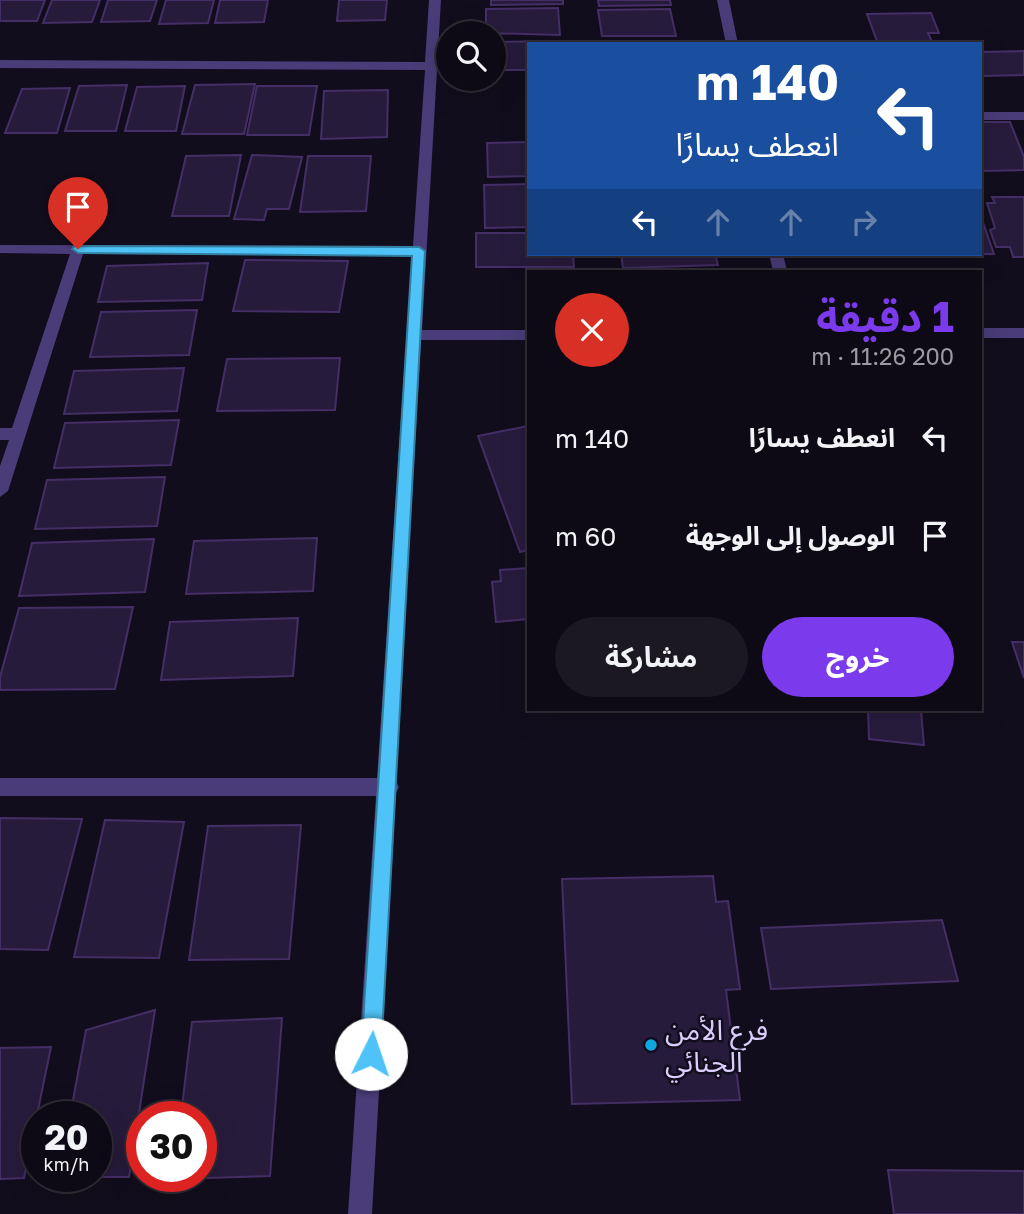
<!DOCTYPE html>
<html lang="ar">
<head>
<meta charset="utf-8">
<style>
  :root { --surface:#0e0a15; --page:#1c1822; --text:#f1f3f6; --muted:#9b9aa0; --line:#2e2b34; --accent:#7c3aed }
  body { margin:0; font-family:"Golos Text","Noto Sans Arabic",sans-serif; background:var(--page); color:var(--text); direction:rtl; height:100vh; display:flex; flex-direction:column; font-size:26px; white-space:nowrap }
  * { box-sizing:border-box; margin:0 }
  p { font-size:23px; color:var(--muted) }
  .icon { flex:none; width:38px; height:38px; fill:none; stroke:currentColor; stroke-width:2; stroke-linecap:round; stroke-linejoin:round }
  .map { position:relative; flex:1; overflow:hidden; direction:ltr }
  .panel { position:absolute; left:527px; top:270px; width:455px; height:441px; display:flex; flex-direction:column; background:var(--surface); border-radius:0px; box-shadow:0 7px 28px #0002,0 0 0 2px var(--line); direction:rtl }
  .panel>* { flex:none }
  .hud { position:absolute; left:527px; top:42px; width:455px; height:214px; border-radius:0px; box-shadow:0 7px 28px #0002,0 0 0 2px var(--line); direction:rtl; background:#1a4fa0; color:#fff; overflow:hidden }
  .tools { position:absolute; left:436px; top:21px; display:grid; gap:14px }
  .tools a { display:grid; place-items:center; width:70px; height:70px; border-radius:50%; background:var(--surface); box-shadow:0 7px 28px #0002,0 0 0 2px var(--line); font-size:35px }
  .speed { position:absolute; left:21px; top:1101px; display:flex; gap:14px; font-size:35px; font-weight:700; text-align:center }
  .speed>* { display:grid; place-content:center; width:91px; height:91px; border-radius:50%; background:var(--surface); box-shadow:0 7px 28px #0002,0 0 0 2px var(--line); line-height:1 }
  .speed small { font-size:18px; font-weight:400 }
  .speed .limit { border:10px solid #d22; background:#fff; color:#111 }
  .pin { position:absolute; display:grid; place-items:center; width:60px; height:60px; color:#fff; margin:-72px -30px; border-radius:50% 50% 50% 0; rotate:-45deg; box-shadow:0 0 7px #0007 }
  .pin .icon { rotate:45deg }
  .me { position:absolute; width:77px; margin:-38px; rotate:4deg; stroke-linejoin:round; filter:drop-shadow(0 0 5px #0008) }
  .turn { display:flex; align-items:center; gap:24px; height:147px; padding:0 28px; font-size:32px }
  .turn .icon { width:91px; height:91px; stroke-width:2.5 }
  .turn b { display:block; font-size:49px; line-height:60px }
  .lanes { display:flex; align-items:center; height:66px; padding:0 28px; background:#0003; justify-content:center; gap:35px; direction:ltr }
  .lanes .off { opacity:.35 }
  .round { display:grid; place-items:center; flex:none; width:74px; height:74px; border-radius:37px; background:var(--page) }
  .headline { display:flex; align-items:center; justify-content:space-between; height:119px; padding:0 28px }
  h1 { font-size:42px; font-weight:700; line-height:52px; color:var(--accent) }
  .action { display:flex; gap:14px; margin-top:auto; padding:14px 28px }
  .action a { flex:1; height:80px; border-radius:42px; background:var(--accent); color:#fff; font-size:28px; font-weight:700; line-height:80px; text-align:center }
  .action a+a { background:var(--page); color:var(--text) }
  ul { padding:0; list-style:none }
  li { display:flex; align-items:center; gap:21px; height:98px; padding:0 28px }
  li div { flex:1 }
  li b { display:block; font-size:26px }
  li em { font-style:normal }
  .map>svg:first-child { display:block }
  .building { fill:#271b3c; stroke:#442e66; stroke-width:2 }
  .lines { fill:none; stroke-linecap:round; stroke-linejoin:round }
  .street { fill:#493c78; fill-rule:evenodd }
  .route { fill:#4fc3f7; stroke:#337fa1; stroke-width:2 }
  .poi-dot { fill:#12a6e1; stroke:#120d1c; stroke-width:2.5 }
  .labels { text-anchor:middle; dominant-baseline:central; stroke-width:5; stroke-linejoin:round; paint-order:stroke }
  .near-poi-label { font-size:28px; fill:#daccfb; stroke:#120d1c; text-anchor:start }
</style>
</head>
<body>
<div class="map">
<svg width="1024" height="1214" viewBox="0 0 1024 1214">
  <rect width="100%" height="100%" fill="#120d1c"/>
  <!-- building -->
  <path class="building" d="M0,0H45L37,21H0Z
    M52,0H100L92,22L43,23Z
    M108,0H157L150,21L101,22Z
    M166,0H214L208,23L159,24Z
    M220,0H268L264,22L215,23Z
    M339,0H387L385,20L337,21Z
    M491,0H563V4L491,5Z
    M598,0H670L671,5L599,6Z
    M558,8L560,35L486,33V9Z
    M670,9L676,36H602L598,10Z
    M931,13L939,33H928L933,44H878L867,14Z
    M557,41V44H528V70H494V42Z
    M1024,51V75L980,76V52Z
    M255,84L244,134H182L195,85Z
    M127,85L116,131H65L79,86Z
    M185,86L176,131H125L137,87Z
    M257,86H317L309,135H247Z
    M70,88L57,133H5L22,89Z
    M388,90L387,137L321,139L324,91Z
    M980,122H1010L1024,157V170L980,171Z
    M528,142V176L488,177L487,143Z
    M241,155L229,216H172L186,156Z
    M252,155L302,157L289,209H267L264,220L234,219Z
    M308,156H371L366,211L300,212Z
    M528,184V227L485,228L484,185Z
    M992,197H1024V257H1013L1010,247H996L990,230L995,228L987,203H995Z
    M980,214L994,254H980Z
    M476,233H528V254H573L574,267H476Z
    M621,254H715L718,265L623,268Z
    M791,254H851V256H792Z
    M245,260L348,261L339,312L233,311Z
    M208,263L202,300L98,302L107,266Z
    M197,310L189,355L90,357L101,312Z
    M340,358L335,410L217,411L227,359Z
    M184,368L177,411L64,414L74,371Z
    M179,420L171,465L54,468L65,423Z
    M528,426V550L520,552L478,436Z
    M165,477L157,526L35,529L47,480Z
    M317,538L313,591L186,594L194,541Z
    M154,539L145,592L19,596L32,543Z
    M528,568V619L496,622L492,582L501,581L500,570Z
    M133,607L115,689L0,690V677L19,608Z
    M298,618L293,676L161,680L170,622Z
    M1012,642H1024V678Z
    M868,709L921,711L924,745L869,739Z
    M0,818L82,819L48,950L0,949Z
    M105,820L184,822L159,958L74,957Z
    M301,825L289,959L189,960L208,826Z
    M713,876L716,902L728,901L740,989L726,990L740,1100L572,1104L562,879Z
    M942,920L958,981L771,989L761,928Z
    M155,1010L129,1177H59L96,1176V1116H70L86,1030Z
    M282,1018L270,1176L174,1179V1176H201V1116H181L192,1022Z
    M51,1047L24,1178L0,1179V1048Z
    M888,1170L1024,1171V1214H894Z"/>
  <g class="lines">
    <!-- street -->
    <path class="street" d="M429,0H441L422,330H528V340H421L396,782L399,787L396,793L372,1214H348L376,796H0V778H377L412,255L83,254L8,491L0,497V466L9,440H0V428H12L70,254L0,253V245L413,246L425,70L0,68V60L425,62Z
      M717,0H729L738,44H726Z
      M980,112H1024V120H980Z
      M769,254H783L787,271H773Z
      M980,328H1024V338H980Z"/>
  </g>
  <!-- route -->
  <path class="route" d="M74,246L419,247L425,251L381,1054L378,1061L371,1064L364,1061L361,1054L412,256L78,253L72,249Z"/>
  <!-- markers -->
  <circle class="poi-dot" cx="651" cy="1045" r="7"/>
  <g class="labels">
    <!-- near-poi labels -->
    <g class="near-poi-label">
      <text x="665" y="1029">فرع الأمن<tspan x="665" dy="32">الجنائي</tspan></text>
    </g>
  </g>
</svg>
<div class="tools">
<a><svg class="icon" aria-label="search" viewBox="0 0 24 24"><circle cx="10" cy="10" r="6"/><path d="M15 15l6 6"/></svg></a>
</div>
<div class="speed"><div>20<small>km/h</small></div><div class="limit">30</div></div>
<div class="pin" style="left:78px;top:249px;background:#d93025"><svg class="icon" aria-label="arrive" viewBox="0 0 24 24"><path d="M6 21V4h12l-3 4 3 4H6"/></svg></div>
<svg class="me" style="left:371px;top:1054px" viewBox="-20 -20 40 40"><circle r="19" fill="#fff"/><path d="M0-13L10 11 0 6-10 11z" fill="#4fc3f7"/></svg>
<div class="hud">
<div class="turn"><svg class="icon" aria-label="left" viewBox="0 0 24 24"><path d="M17 20v-9H6M10 6l-5 5 5 5"/></svg><div><b>140 m</b>انعطف يسارًا</div></div>
<div class="lanes"><svg class="icon" aria-label="left" viewBox="0 0 24 24"><path d="M17 20v-9H6M10 6l-5 5 5 5"/></svg><svg class="icon off" aria-label="ahead" viewBox="0 0 24 24"><path d="M12 20V5M6 11l6-6 6 6"/></svg><svg class="icon off" aria-label="ahead" viewBox="0 0 24 24"><path d="M12 20V5M6 11l6-6 6 6"/></svg><svg class="icon off" aria-label="right" viewBox="0 0 24 24"><path d="M7 20v-9h11M14 6l5 5-5 5"/></svg></div>
</div>
<section class="panel">
<div class="headline"><div><h1>1 دقيقة</h1><p>200 m · 11:26</p></div><a class="round" style="background:#d93025;color:#fff"><svg class="icon" aria-label="close" viewBox="0 0 24 24"><path d="M6 6l12 12M18 6L6 18"/></svg></a></div>
<ul>
<li><svg class="icon" aria-label="left" viewBox="0 0 24 24"><path d="M17 20v-9H6M10 6l-5 5 5 5"/></svg><div><b>انعطف يسارًا</b></div><em>140 m</em></li>
<li><svg class="icon" aria-label="arrive" viewBox="0 0 24 24"><path d="M6 21V4h12l-3 4 3 4H6"/></svg><div><b>الوصول إلى الوجهة</b></div><em>60 m</em></li>
</ul>
<div class="action"><a>خروج</a><a>مشاركة</a></div>
</section>
</div>
</body>
</html>
